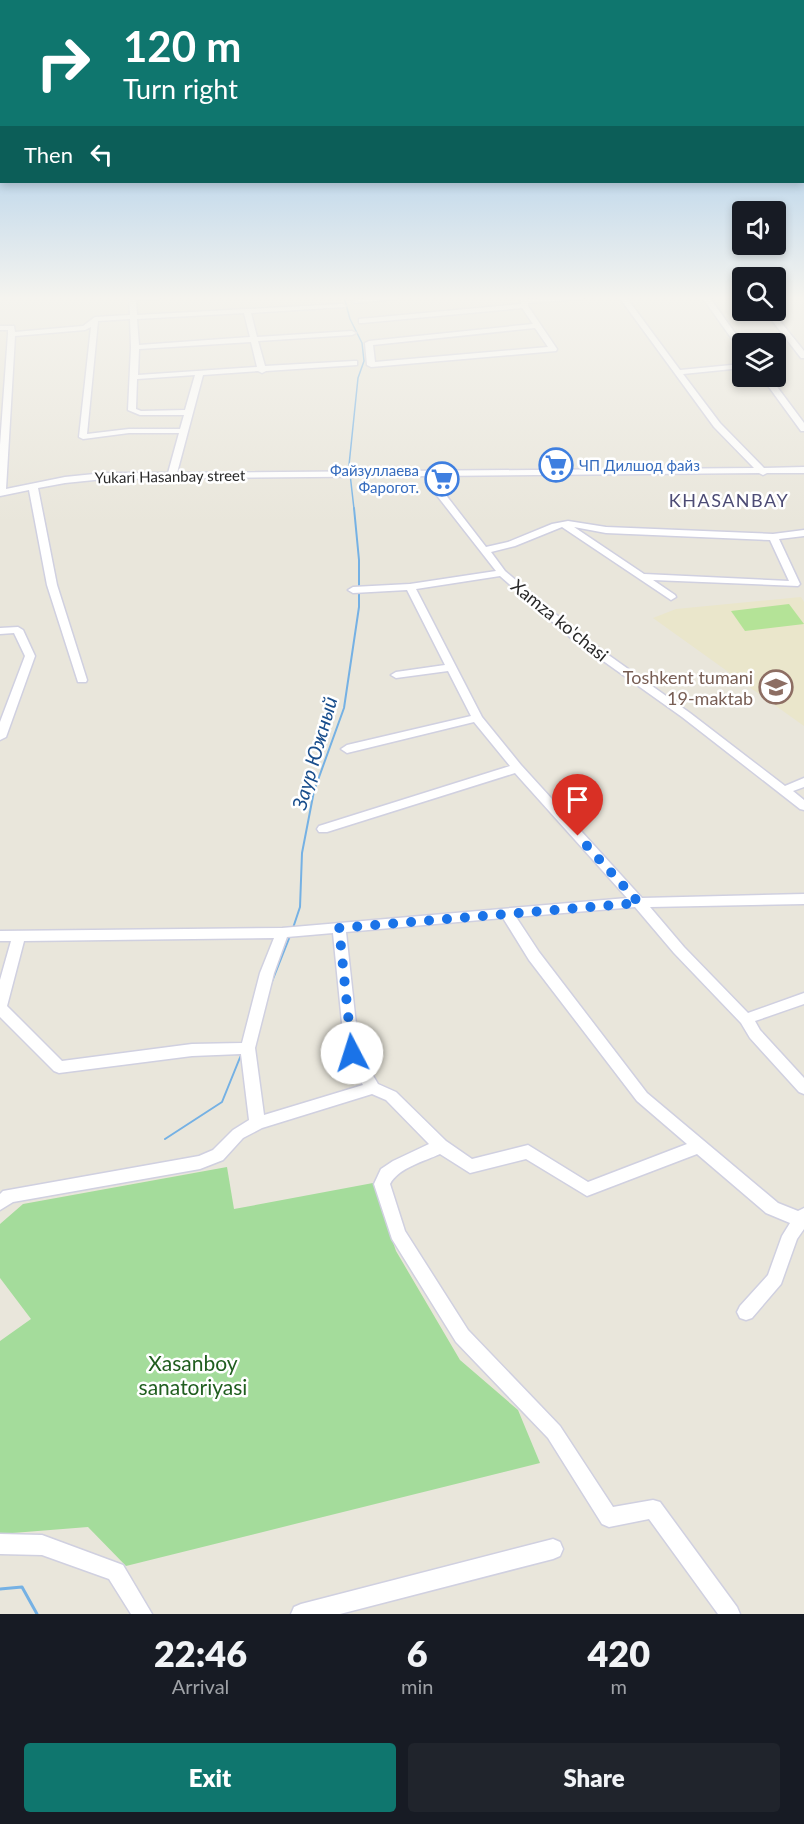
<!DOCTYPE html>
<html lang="en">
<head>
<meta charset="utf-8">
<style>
  :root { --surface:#171b24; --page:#20242c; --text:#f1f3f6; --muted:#9ea1a6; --accent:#0f766e }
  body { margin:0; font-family:Lato,sans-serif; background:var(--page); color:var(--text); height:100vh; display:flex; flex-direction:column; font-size:22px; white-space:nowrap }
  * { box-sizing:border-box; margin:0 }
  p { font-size:20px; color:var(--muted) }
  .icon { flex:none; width:33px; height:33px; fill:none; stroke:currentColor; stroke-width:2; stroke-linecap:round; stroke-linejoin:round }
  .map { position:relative; height:1614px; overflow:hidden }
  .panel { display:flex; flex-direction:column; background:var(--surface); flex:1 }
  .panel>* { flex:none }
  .guide { position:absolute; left:0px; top:0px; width:804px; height:183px; box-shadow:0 3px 9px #0003; background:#0f766e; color:#fff; overflow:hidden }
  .tools { position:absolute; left:732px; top:201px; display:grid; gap:12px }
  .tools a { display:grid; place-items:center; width:54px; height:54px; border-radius:6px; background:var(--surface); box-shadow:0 3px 9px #0003; font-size:30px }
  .pin { position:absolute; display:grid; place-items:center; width:51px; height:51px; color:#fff; margin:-62px -26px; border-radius:50% 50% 50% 0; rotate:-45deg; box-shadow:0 0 6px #0007 }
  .pin .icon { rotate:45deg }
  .me { position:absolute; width:66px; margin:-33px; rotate:355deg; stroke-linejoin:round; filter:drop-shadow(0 0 4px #0008) }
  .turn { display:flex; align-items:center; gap:21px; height:126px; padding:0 24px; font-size:27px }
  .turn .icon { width:78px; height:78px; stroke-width:2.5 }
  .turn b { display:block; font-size:42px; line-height:51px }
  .then { display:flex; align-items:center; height:57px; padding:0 24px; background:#0003; gap:12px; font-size:22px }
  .eta { display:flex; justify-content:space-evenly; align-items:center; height:102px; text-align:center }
  .eta b { font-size:36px; font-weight:800; line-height:42px }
  .cta { display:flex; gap:12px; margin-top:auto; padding:12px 24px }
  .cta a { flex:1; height:69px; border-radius:6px; background:var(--accent); color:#fff; font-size:24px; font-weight:800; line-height:69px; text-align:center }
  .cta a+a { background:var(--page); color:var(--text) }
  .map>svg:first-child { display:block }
  .education { fill:#eae6cb }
  .green { fill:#a4dc9b }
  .pitch { fill:#b4e397 }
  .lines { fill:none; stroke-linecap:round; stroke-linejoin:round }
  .stream-far2 { stroke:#75b1e4; stroke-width:1.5 }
  .stream-far1 { stroke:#75b1e4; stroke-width:2 }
  .stream { stroke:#75b1e4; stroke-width:3 }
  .minor-casing { stroke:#d0d0e0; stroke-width:3 }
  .minor { fill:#fff; fill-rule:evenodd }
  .route { stroke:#1a73e8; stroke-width:10; stroke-dasharray:0 18 }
  .labels { text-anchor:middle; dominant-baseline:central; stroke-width:5; stroke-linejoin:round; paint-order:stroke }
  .far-shop-label { font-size:15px; fill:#366cbe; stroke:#fff; text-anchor:start }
  .far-street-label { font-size:15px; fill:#282828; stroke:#fff }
  .far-quarter-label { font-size:18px; letter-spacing:1.5px; fill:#4d4c75; stroke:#fff }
  .street-label { font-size:18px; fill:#282828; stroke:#fff }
  .education-label { font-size:18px; fill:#785e54; stroke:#fff; text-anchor:end }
  .water-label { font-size:20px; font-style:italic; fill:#184d8c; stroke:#fff }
  .near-park-label { font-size:21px; fill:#205e1f; stroke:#fff }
</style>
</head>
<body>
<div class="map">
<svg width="804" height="1614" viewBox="0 0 804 1614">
  <rect width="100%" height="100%" fill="#e9e6db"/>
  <!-- education -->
  <path class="education" d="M801,597L804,602V726L653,618L676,609Z"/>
  <!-- green -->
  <path class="green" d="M227,1167L234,1209L373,1183L396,1251L460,1360L518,1410L540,1463L126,1566L88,1527L0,1534V1341L31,1319L0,1278V1224L23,1204Z"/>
  <!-- pitch -->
  <path class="pitch" d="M789,604L804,624L745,631L731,611Z"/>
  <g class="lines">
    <!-- stream-far2 -->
    <path class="stream-far2" d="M344,297L350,319L362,343L364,361L358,378L349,465L354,509"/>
    <!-- stream-far1 -->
    <path class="stream-far1" d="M293,928L300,907L302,853L314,791L344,708L359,607V560L354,508
      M271,984L290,936
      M165,1139L222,1102L241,1055"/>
    <!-- stream -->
    <path class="stream" d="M0,1589L22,1587L37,1614"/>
    <!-- minor casing -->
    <g class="minor-casing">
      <path id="minor" d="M129,297H160L157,299L136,300L137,315L342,304L346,306L344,307L251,313L257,337L352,331L356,333L352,335L258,341L265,366L354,361H357V365L266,371L262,373L258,371L203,375L177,473L754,468L714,427L619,297H626L680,370L742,364V368L683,374L720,423L764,468L804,467V473H767L763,475L759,473L433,476L442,490L486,547L508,542L552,524L568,521L606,527L773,534L804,530V536L779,539L800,584L798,586L653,580L675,595L676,597L671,600L562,527L515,546L491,552L505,571L579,634L690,713L785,786L804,778V787L793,791L804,800V810L800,809L682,717L571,638L500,576L416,589L482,717L521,765L642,898L804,894V904L650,907L684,947L748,1013L804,993V1004L755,1021L760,1030L804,1078V1094L799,1092L750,1038L741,1023L674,953L635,907L516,917L539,952L647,1093L778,1203L798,1211L804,1208V1229L797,1239L781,1284L752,1318L746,1320L740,1318L737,1312L740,1306L768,1275L782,1236L790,1223L766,1213L697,1154L587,1196L526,1159L470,1173L440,1154C425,1161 398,1168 390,1184L405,1231L468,1330L560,1426L613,1507L653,1500L660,1502L737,1607L740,1614H718L649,1519L609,1527L602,1524L548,1438L456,1342L392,1239L374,1184L381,1169L393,1161L429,1144L386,1100L372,1094L262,1128L243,1138L223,1160L200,1169L13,1202L0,1210V1194L3,1191L199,1156L213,1150L233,1130L249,1120L241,1054L192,1056L59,1073L54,1071L0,1017V980L11,941H0V931L282,928L627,898L515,773L327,832H319L317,829L319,826L510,766L474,722L347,753L341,749L347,745L471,716L448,671L396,678L391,675L396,672L445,665L407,590L353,593L348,590L353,587L410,584L496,571L435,493L425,476L104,479L65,483L38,488L57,585L87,680L86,682H78L47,585L29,490L0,496V445L8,334V330H0V326H14L15,332L83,326L95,317L130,315ZM244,313L250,337L139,345L137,319ZM130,319L131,347L128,410L140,415H184L180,429H129L87,434L98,321ZM91,327L79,437L83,439L129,433H179L168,473H104L65,477L6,489L15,336L85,330ZM251,342L257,367L138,375L139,349ZM195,375L185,410L141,411L136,409L137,379ZM574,527L606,533L770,540L789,581L644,574ZM503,918L529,960L637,1101L687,1144L588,1182L528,1145L472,1159L446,1141L396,1092L378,1084L359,1052L346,932ZM333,933L345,1053L363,1085L264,1115L255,1048L274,973L287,937ZM274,938L260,973L242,1043L192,1044L62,1061L7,1006L24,941Z
        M375,297H399L396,299L355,303L352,301Z
        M519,297L527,299L584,297L581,299L528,303V306L557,349L556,351L371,367L367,365L365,343L369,341L533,324L522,308L362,323H359V319L521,304V301ZM535,328L548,347L375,362L373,345Z
        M702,297H709L743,344L742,349H739Z
        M764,310H771L804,351V358H801Z
        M761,376H769L804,423V431H801Z
        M18,627L23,630L35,656L6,737L0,740V722L25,656L14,633L0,634V628Z
        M0,1534L42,1535L123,1565L152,1614H131L109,1579L42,1555L0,1554Z
        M553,1539L560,1542L563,1549L560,1556L553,1559L340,1614H291L294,1607L301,1604Z"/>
    </g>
    <!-- minor -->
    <use href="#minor" class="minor"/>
  </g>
  <!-- sky -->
  <linearGradient id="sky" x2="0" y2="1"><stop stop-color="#7ab3e6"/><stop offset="0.57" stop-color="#f5f4ef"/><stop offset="1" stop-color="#f5f4ef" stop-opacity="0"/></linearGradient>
  <rect width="804" height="523" fill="url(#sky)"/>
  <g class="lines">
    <!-- route -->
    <path class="route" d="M352,1053L339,928L639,903L578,836"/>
  </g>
  <!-- icons -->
  <defs>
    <g id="supermarket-ring" transform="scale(1.725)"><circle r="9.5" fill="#fff" stroke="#3f7fe0" stroke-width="1.5"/><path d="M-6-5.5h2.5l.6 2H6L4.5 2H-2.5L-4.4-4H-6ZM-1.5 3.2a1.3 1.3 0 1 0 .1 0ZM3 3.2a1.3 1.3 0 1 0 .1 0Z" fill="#3f7fe0"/></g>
    <g id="school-ring" transform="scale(1.725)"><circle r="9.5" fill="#fff" stroke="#8d6e63" stroke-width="1.5"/><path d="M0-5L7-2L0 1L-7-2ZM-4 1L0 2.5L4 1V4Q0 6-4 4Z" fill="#8d6e63"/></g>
  </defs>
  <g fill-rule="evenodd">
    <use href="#supermarket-ring" x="556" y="465"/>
    <use href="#supermarket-ring" x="442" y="479"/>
    <use href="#school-ring" x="776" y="687"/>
  </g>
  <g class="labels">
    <!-- far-shop labels -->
    <g class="far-shop-label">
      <text x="579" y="465">ЧП Дилшод файз</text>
      <text x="419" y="470" text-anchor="end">Файзуллаева<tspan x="419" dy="17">Фарогот.</tspan></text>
    </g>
    <!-- far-street labels -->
    <g class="far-street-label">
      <text transform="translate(170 476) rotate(-1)">Yukari Hasanbay street</text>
    </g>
    <!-- far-quarter labels -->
    <g class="far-quarter-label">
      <text x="729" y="500">KHASANBAY</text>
    </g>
    <!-- street labels -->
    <g class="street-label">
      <text transform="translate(560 620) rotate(39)">Xamza ko'chasi</text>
    </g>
    <!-- education labels -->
    <g class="education-label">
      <text x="753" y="677">Toshkent tumani<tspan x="753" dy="21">19-maktab</tspan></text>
    </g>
    <!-- water labels -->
    <g class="water-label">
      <text transform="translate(314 753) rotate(-74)">Заур Южный</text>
    </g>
    <!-- near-park labels -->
    <g class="near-park-label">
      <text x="193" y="1362">Xasanboy<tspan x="193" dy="24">sanatoriyasi</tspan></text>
    </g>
  </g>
</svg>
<div class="tools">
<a><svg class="icon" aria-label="sound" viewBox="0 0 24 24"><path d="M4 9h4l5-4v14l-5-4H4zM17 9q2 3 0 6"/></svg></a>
<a><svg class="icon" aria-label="search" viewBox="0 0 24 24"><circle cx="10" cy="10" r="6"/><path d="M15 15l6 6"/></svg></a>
<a><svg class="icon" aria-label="layers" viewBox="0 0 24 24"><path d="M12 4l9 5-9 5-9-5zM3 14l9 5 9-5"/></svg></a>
</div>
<div class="pin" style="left:578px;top:836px;background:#d93025"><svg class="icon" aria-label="arrive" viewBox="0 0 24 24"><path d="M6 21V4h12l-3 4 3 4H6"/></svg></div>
<svg class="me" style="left:352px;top:1053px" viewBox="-20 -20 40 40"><circle r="19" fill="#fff"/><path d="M0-13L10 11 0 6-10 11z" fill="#1a73e8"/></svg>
<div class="guide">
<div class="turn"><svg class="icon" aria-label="right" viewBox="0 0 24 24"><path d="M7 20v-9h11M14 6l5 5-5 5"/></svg><div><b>120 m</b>Turn right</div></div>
<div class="then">Then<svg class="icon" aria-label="left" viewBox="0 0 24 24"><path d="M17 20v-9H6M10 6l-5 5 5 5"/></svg></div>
</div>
</div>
<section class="panel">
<div class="eta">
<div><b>22:46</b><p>Arrival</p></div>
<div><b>6</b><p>min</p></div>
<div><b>420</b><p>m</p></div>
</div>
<div class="cta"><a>Exit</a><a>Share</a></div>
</section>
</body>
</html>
